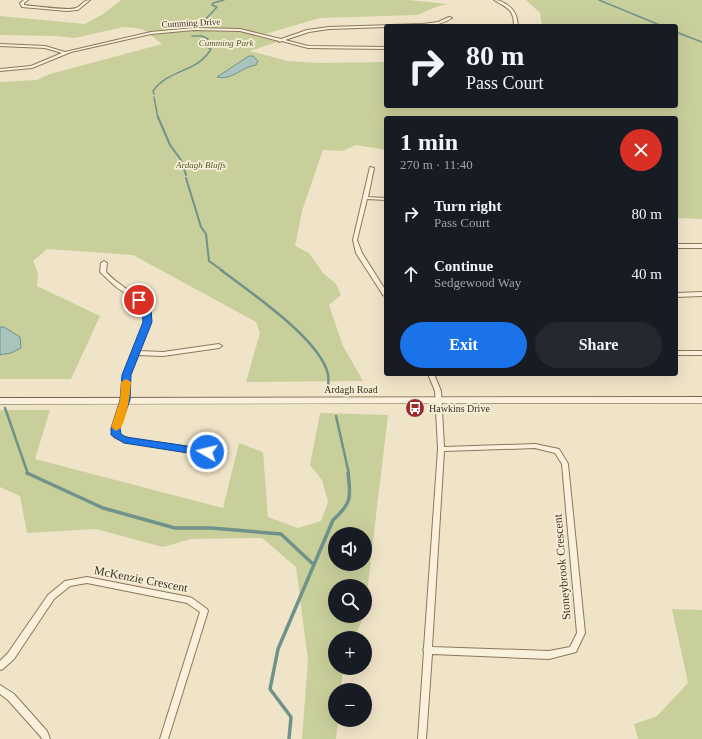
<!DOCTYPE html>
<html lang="en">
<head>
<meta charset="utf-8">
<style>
  :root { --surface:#171b24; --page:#242831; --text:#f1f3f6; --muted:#9ea1a6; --accent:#1a73e8 }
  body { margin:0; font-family:Georgia,serif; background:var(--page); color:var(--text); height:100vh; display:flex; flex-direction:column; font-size:15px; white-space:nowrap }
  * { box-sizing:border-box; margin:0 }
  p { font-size:13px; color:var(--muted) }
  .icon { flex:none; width:22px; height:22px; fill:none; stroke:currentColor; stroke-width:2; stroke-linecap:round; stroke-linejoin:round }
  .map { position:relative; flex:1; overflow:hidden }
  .details { position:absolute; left:384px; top:116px; width:294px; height:260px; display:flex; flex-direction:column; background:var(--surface); border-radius:4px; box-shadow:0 4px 16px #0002 }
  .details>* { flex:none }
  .hud { position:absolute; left:384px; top:24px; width:294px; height:84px; border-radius:4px; box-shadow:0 4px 16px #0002; background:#171b24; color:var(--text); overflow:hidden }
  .fabs { position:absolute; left:328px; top:527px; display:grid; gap:8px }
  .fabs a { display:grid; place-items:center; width:44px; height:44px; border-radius:50%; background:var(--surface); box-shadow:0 4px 16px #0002; font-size:20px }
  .pin { position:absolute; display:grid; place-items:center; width:34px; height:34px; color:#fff; margin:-17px; border:2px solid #fff; border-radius:50%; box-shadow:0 1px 4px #0007 }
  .me { position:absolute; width:44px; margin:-22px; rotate:278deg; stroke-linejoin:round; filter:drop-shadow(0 0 3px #0008) }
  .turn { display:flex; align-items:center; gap:14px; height:84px; padding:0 16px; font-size:18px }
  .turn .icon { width:52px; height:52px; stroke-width:2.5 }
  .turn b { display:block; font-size:28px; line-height:34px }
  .round { display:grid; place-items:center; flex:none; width:42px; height:42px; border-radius:21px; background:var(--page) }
  .summary { display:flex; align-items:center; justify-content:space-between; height:68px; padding:0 16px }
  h1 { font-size:24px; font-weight:700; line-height:30px }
  .primary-button { display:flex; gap:8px; margin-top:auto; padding:8px 16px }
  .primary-button a { flex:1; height:46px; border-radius:24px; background:var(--accent); color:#fff; font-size:16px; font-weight:700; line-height:46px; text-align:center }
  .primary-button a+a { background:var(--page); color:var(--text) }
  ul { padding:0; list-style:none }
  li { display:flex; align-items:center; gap:12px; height:60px; padding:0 16px }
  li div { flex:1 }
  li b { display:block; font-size:15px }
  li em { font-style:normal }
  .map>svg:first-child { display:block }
  .green { fill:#c9cf9b; fill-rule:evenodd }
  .water { fill:#a9c4bc; stroke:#6f938a }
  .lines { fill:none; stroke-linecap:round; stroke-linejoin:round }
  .stream-far3 { stroke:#6f938a; stroke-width:1.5 }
  .stream-far2 { stroke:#6f938a; stroke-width:2 }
  .stream-far1 { stroke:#6f938a; stroke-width:2.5 }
  .stream { stroke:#6f938a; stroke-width:3.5 }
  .street-casing { stroke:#8d765c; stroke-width:2 }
  .secondary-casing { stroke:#6f573f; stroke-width:1 }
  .street { fill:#faf1dc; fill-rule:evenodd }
  .secondary { fill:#faf1dc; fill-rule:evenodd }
  .route { fill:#1a73e8; stroke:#114b97 }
  .slow { fill:#f59e0b }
  .labels { text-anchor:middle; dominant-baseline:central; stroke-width:3.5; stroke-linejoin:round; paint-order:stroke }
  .far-street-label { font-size:9px; fill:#3d2e20; stroke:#f7eed8 }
  .far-park-label { font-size:9px; font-style:italic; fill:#4d5a26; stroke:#f7eed8 }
  .street-label { font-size:10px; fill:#3d2e20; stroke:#f7eed8 }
  .poi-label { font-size:10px; fill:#3d2e20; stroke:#f7eed8; text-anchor:start }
  .near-street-label { font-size:12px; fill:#3d2e20; stroke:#f7eed8 }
</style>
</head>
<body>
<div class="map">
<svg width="702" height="739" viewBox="0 0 702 739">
  <rect width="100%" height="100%" fill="#f0e4c8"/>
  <!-- green -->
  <path class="green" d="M121,0H409L448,4L439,6L417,15L320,18L262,35L280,41L250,51L288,61L319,63L386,62V106H676V26H542L540,13L526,0H702V219L676,218V118H386V150L356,145L343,151L323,150L302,211L295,246L309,253L323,273L336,284L341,295L329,305L343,346L363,381L246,382L260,333L256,322L133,255L47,249L33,261L38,273L37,286L100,316L71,379H0V82L37,80L50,74L162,44L144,30L136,28L123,27L75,38L55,36L0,35V16L85,24L103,14Z
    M0,410H50L35,459L223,508L239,443L263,452L268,517L298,528L321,521L328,502L322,480L310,465L320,413L388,415L365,609V586H335V616H364L354,638H335V668H343L341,690H335V720H338L336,739H302L308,660L296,567L262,538L191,539L163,547L96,529L27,533L20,496L0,487ZM335,534H365V564H335Z
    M672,609L702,610V739H638L634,724L657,716L688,683Z"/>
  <!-- water -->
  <path class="water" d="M249,56H253L258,61L256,65C242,67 231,81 217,77Z
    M0,327H4L20,337L21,348L11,353L0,355Z"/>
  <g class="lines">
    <!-- stream-far3 -->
    <path class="stream-far3" d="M599,0L662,26
      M199,23L204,21L217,7L212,5L213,3L224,0
      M676,32L702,42
      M154,94L153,91C170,68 197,73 211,49L202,44L208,39L202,36H192
      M154,97L158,118"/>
    <!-- stream-far2 -->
    <path class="stream-far2" d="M158,117L170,145L181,160L186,175
      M186,178L201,227L206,234L209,261L223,271"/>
    <!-- stream-far1 -->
    <path class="stream-far1" d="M221,270C250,292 320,339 328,374C329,379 328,386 328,392
      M5,408L28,474
      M336,416L349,474"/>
    <!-- stream -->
    <path class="stream" d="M27,473L103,508L175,528H211L281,534L314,565
      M289,739L291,717L270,689L278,649L333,520C352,503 351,497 348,473"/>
    <!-- street casing -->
    <g class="street-casing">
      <path id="street" d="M24,0H28L24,3V5C34,6 69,11 76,8C82,6 83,0 90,0L78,10L67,11L22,7L20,3Z
        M494,0C499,0 501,1 504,3C514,8 517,15 518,26H514C514,9 507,8 494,0Z
        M449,17L452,18C433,30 407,26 386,26V27L329,29L309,32L285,40L308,46L386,47V49L308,48L282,41L279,42V41L240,31L194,30L151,34L71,52L32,68L0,71V69L31,66L62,53L45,48L0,46V44L45,46L65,52L151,32L194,28L240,29L281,39L307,30L329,27L423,24L438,22Z
        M370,167L374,168L368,197L386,198V200L367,199L357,240L362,253L386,291V297L383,295L356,253L353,240Z
        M676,244H702V248H676Z
        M104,261L107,263L106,272C110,276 115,281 120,284C132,294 153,303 150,322C149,330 142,343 139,351L163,352L219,344L222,346L219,348L163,356L138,355L130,375L128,400L118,428L119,434C131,441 148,441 162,443C181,446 199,449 218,451H220L221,453L220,455H218L196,453L162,447L124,442L114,437L112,428L122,400L124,375L144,322C144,300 130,298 115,286C110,282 106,277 101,273L100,272L101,263Z
        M702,292V296L676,297V293Z
        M676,351H702V355H676Z
        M428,374H434L441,391L444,447L535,444L559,449L567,462L568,464L585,633L576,652L549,659L432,654L426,739H418L424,651L423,650L424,648L438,449L435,391ZM535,448L555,453L562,464L577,633L570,647L549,651L432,647L444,451Z
        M87,577L189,597L192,598L207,609L208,611L168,739H160L200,612L187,603L87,583L70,586L54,599L14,659L3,669L0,670V661L8,653L48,595L65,581Z
        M0,685L14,694L47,731L50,739H42L41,737L8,700L0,694Z"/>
    </g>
    <!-- secondary casing -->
    <g class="secondary-casing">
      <path id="secondary" d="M702,397V403L0,404V398Z"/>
    </g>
    <!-- street -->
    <use href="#street" class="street"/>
    <!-- secondary -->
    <use href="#secondary" class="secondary"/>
  </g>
  <!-- route -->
  <path class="route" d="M139,297L142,298L151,309L152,322L131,375L130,400L120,428L121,434L126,437L207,449L212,452L210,455L207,456L124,443L111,435V428L120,400L122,375L143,322L142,310L135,300Z"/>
  <!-- slow -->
  <path class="slow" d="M126,379L131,382C130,392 127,428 116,431L111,427L120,400L121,382Z"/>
  <!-- icons -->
  <defs>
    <g id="bus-disc" transform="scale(1)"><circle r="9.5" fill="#9e2a2b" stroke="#f7eed8"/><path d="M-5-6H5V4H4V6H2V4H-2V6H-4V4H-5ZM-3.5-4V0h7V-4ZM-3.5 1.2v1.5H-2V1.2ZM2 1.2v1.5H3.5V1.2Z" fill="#fff"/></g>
  </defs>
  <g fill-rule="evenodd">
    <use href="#bus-disc" x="415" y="408"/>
  </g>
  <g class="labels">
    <!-- far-street labels -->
    <g class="far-street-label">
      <text transform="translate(191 23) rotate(-3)">Cumming Drive</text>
    </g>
    <!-- far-park labels -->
    <g class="far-park-label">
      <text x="226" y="43">Cumming Park</text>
      <text x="201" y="165">Ardagh Bluffs</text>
    </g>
    <!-- street labels -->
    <g class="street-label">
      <text x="351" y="389">Ardagh Road</text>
    </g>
    <!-- poi labels -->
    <g class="poi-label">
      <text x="429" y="408">Hawkins Drive</text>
    </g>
    <!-- near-street labels -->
    <g class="near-street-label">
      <text transform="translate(562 567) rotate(-95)">Stoneybrook Crescent</text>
      <text transform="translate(141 579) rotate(11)">McKenzie Crescent</text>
    </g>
  </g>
</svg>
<div class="fabs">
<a><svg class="icon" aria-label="sound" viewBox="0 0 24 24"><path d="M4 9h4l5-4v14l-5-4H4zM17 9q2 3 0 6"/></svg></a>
<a><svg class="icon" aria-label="search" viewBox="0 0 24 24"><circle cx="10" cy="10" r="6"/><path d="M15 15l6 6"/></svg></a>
<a>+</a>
<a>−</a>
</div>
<div class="pin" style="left:139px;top:300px;background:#d93025"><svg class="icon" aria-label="arrive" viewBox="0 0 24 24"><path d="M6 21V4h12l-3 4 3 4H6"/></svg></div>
<svg class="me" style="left:207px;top:452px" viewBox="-20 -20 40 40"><circle r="17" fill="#1a73e8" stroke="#fff" stroke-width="3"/><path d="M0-11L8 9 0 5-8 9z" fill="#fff"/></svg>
<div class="hud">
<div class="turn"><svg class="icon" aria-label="right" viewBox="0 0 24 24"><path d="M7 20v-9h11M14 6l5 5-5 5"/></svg><div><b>80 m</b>Pass Court</div></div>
</div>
<section class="details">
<div class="summary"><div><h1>1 min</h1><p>270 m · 11:40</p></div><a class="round" style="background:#d93025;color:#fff"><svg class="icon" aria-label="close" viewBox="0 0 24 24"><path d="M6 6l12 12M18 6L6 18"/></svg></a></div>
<ul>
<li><svg class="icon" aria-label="right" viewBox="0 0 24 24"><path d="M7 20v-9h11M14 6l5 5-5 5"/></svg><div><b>Turn right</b><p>Pass Court</p></div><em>80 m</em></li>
<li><svg class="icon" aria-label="ahead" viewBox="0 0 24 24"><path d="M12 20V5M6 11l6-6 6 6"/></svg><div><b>Continue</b><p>Sedgewood Way</p></div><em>40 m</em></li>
</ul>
<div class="primary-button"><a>Exit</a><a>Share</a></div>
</section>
</div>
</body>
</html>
